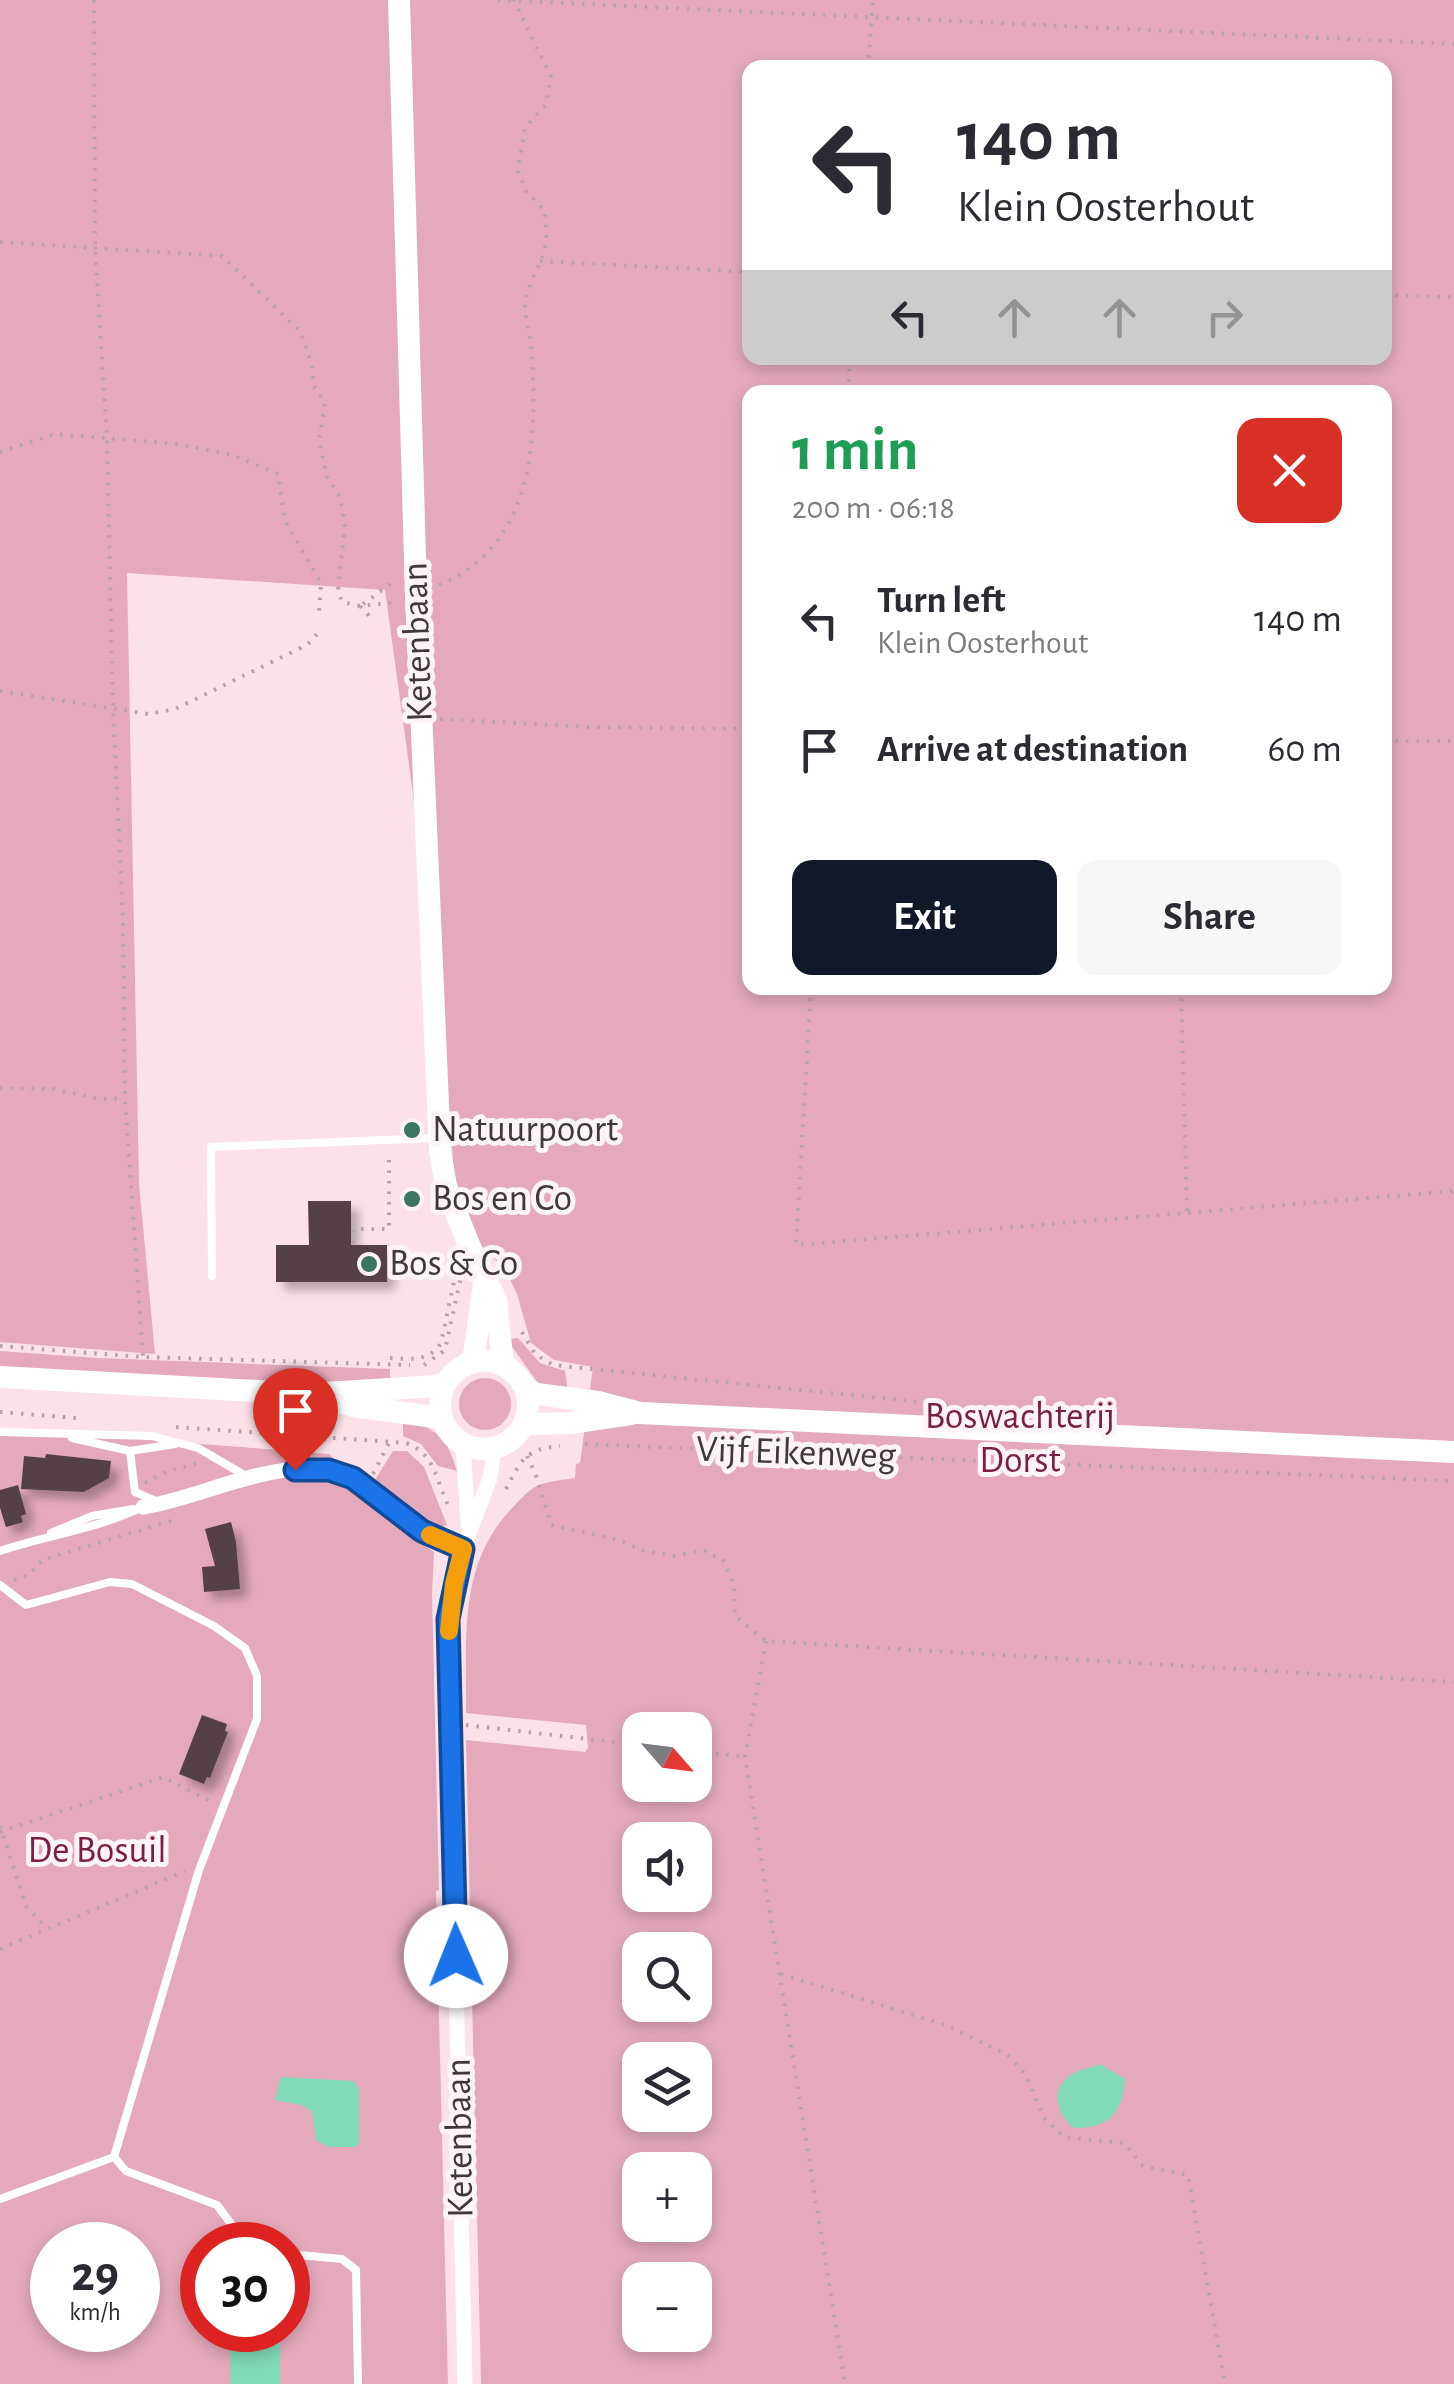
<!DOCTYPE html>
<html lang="en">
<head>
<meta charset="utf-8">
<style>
  :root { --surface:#fff; --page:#f7f7f7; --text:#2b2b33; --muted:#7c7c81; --accent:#111827 }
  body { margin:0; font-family:"Alegreya Sans",sans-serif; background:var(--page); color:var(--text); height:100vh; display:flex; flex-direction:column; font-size:38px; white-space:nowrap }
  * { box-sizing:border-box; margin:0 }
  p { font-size:32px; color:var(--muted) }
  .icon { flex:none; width:55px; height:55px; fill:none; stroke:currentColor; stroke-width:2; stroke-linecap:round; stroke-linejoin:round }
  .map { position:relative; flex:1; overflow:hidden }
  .side { position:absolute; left:742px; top:385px; width:650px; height:610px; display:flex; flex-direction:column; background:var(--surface); border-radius:20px; box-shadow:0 5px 15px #0003 }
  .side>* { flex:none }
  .banner { position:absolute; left:742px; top:60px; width:650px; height:305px; border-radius:20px; box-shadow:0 5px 15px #0003; background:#fff; color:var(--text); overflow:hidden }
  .needle { width:65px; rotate:118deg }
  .controls { position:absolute; left:622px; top:1712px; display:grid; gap:20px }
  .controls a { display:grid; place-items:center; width:90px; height:90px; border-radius:20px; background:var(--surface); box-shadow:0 5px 15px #0003; font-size:50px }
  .speed { position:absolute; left:30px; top:2222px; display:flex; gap:20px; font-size:50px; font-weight:700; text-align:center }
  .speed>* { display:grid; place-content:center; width:130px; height:130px; border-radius:50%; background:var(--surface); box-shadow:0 5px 15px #0003; line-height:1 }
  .speed small { font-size:25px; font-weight:400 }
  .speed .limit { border:15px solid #d22; background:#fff; color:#111 }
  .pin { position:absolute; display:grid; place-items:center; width:85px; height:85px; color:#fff; margin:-102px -42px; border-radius:50% 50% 50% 0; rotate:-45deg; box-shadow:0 0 10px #0007 }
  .pin .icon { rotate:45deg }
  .me { position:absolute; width:110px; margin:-55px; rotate:359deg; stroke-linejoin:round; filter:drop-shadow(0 0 8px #0008) }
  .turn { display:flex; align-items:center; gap:35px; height:210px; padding:0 50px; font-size:45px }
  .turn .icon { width:130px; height:130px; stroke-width:2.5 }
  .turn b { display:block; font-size:70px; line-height:85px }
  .lanes { display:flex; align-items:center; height:95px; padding:0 50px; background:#0003; justify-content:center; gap:50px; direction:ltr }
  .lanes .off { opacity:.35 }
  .round { display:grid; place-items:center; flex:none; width:105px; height:105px; border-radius:20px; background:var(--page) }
  .head { display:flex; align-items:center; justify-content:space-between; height:170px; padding:0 50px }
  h1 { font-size:60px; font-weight:700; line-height:75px; color:#1e9e55 }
  .primary-button { display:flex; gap:20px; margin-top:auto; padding:20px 50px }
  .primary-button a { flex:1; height:115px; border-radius:20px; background:var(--accent); color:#fff; font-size:40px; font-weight:700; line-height:115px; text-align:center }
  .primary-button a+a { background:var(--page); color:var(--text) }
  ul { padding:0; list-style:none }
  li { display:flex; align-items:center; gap:30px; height:130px; padding:0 50px }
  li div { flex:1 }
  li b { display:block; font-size:38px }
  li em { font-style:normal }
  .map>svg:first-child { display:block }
  .green { fill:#e4aabc; fill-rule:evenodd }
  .water { fill:#80d9b7 }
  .building { fill:#564047; filter:url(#shadow) }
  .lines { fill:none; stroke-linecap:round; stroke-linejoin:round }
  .path { stroke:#b7a2a8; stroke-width:4; stroke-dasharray:2.5 8; stroke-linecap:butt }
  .lane { stroke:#fff; stroke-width:8 }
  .street { stroke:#fff; stroke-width:15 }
  .secondary { stroke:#fff; stroke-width:22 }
  .route-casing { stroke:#114b97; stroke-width:25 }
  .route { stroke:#1a73e8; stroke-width:18 }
  .slow { stroke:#f59e0b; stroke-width:18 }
  .poi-dot { fill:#3a7660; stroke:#fef3f6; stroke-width:4 }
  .labels { text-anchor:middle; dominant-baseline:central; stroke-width:10; stroke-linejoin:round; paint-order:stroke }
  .street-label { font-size:38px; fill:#42373a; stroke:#fef3f6 }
  .poi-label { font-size:38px; fill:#42373a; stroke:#fef3f6; text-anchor:start }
  .park-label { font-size:38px; fill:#7a1e46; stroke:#fef3f6 }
</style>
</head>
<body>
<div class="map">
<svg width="1454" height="2384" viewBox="0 0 1454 2384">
  <defs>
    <filter id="shadow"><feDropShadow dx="8" dy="8" stdDeviation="5" flood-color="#0004"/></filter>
  </defs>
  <rect width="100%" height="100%" fill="#fce1e9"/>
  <!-- green -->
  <path class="green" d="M0,0H1454V2384H481L466,1740L585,1752L588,1748L586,1725L466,1713C467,1639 457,1565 513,1507C521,1499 527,1491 537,1486C548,1481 562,1480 575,1478L576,1464L580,1463L593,1367L554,1360L531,1343L517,1294L505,1269L482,1247L454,1179L450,1111L440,1110L430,918L385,590L127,573L139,1183L155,1354L0,1342ZM750,68H1385V358H750ZM750,392H1385V988H750ZM640,1730H695V1785H640ZM640,1840H695V1895H640ZM640,1950H695V2005H640ZM640,2060H695V2115H640ZM640,2170H695V2225H640ZM640,2280H695V2335H640Z
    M518,1338L540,1363L565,1371L568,1392L538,1383L510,1344V1339Z
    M0,1351L97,1358L390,1369V1381L286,1382L0,1367Z
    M459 1404a26 26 0 1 1 52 0a26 26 0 1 1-52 0Z
    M403,1418C436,1429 447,1436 457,1471L438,1466L421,1444L403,1436Z
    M0,1428L329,1454L406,1532L434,1552L432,1593L439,1890L436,1891L448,2384H0ZM52,2245H138V2330H52ZM202,2245H288V2330H202Z
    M393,1451H407L424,1467L447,1525L440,1528L429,1526L373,1483Z"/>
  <!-- water -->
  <path class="water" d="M1100,2064L1125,2079C1123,2114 1107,2129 1073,2128C1055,2111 1049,2085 1076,2072C1084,2068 1092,2068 1100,2064Z
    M281,2077L354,2081L359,2089V2142L356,2147H328L316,2140L312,2111L301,2105L275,2100Z
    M230,2335H280V2384H230Z"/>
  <!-- building -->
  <path class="building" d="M308,1201H351V1245H387V1282H276V1245H309Z
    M46,1454L111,1461L109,1478L84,1492L21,1489L24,1456L45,1458Z
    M18,1485L26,1514L21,1516L23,1522L6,1527L0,1508V1490Z
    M231,1522L236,1542L240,1589L204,1592L202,1567L215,1566L205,1529Z
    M202,1715L227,1724L225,1731L228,1732L210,1778L207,1777L204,1784L179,1774Z"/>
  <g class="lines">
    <!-- path -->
    <path class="path" d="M94,0L95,247L107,439L113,708L123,919L125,1098L143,1357
      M498,0L1454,44
      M868,68L873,0
      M0,242L222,256L301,332L312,365L313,385L325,403L319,441L327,477L340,497L345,524L338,591L342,602L360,606L397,602
      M540,261L750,272
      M1385,295L1454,297
      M848,392L850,358
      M0,452L55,434L178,444L232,455L278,474L285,521L321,583L319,612
      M439,585C534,545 537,443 532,353C531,338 526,323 525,308C525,285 543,264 546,242C547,232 545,221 545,211L526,191L518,171L525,128L546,104L551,77L514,0
      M363,604L396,580
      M360,606L373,620
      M0,691L148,714L175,709L307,645L319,632
      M440,719L590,727L750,729
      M1385,741H1454
      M811,988L796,1245L1454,1191
      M1181,988L1187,1213
      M0,1088L54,1089L99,1099L125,1098
      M353,1243L354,1229H389V1153
      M522,1332L535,1354L553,1365L950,1405
      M0,1346L143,1357L410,1365
      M390,1358C411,1359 429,1362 441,1343L457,1267
      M424,1365L445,1350L461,1277
      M0,1412L77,1418
      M176,1427L406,1443C435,1453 436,1481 448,1505
      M585,1444L1454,1481
      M527,1456L536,1475L551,1525L619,1540L644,1551L674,1556L703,1550L723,1560L734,1584L735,1616L766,1641L1454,1682
      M373,1474L389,1443
      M145,1483L168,1471L196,1464
      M506,1489C521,1460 525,1449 560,1446
      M14,1580L29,1575L42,1560L171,1521
      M766,1641L745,1757L845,2384
      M466,1725L640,1745
      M695,1751L745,1757
      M0,1826L26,1906L47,1929
      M0,1832L163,1777L210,1801
      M0,1949L185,1871
      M781,1974L945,2025L1008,2055L1026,2075L1044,2118L1064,2137L1124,2143L1143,2166L1188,2175L1225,2384"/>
    <!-- lane -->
    <path class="lane" d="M212,1276L211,1147L435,1138
      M0,1432L152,1436L198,1448L246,1476
      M72,1438L130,1451L135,1492L158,1502
      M130,1451L175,1444
      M51,1533L92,1516L133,1509
      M0,1551C48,1535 97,1529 143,1507
      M0,1585L26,1605L110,1582L132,1584L214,1626L245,1648L257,1676V1719L199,1870L114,2157L0,2199
      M114,2157L126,2171L217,2205L247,2245
      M288,2254L342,2259L356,2270L358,2384"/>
    <!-- street -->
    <path class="street" d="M463,1444L468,1525
      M143,1507C205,1498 293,1447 353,1479C378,1492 398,1515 421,1530C434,1538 449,1543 463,1549
      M465,2384L448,1619L463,1549L490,1478L494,1448"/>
    <!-- secondary -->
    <path class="secondary" d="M399,0L416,594L440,1151L446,1186L468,1243L496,1300L503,1364
      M440 1405a44 44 0 1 1 88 0a44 44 0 1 1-88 0Z
      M473,1362L485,1276
      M0,1377L312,1394L435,1386L446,1383
      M525,1388L537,1394L598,1402L640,1413L1454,1452
      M325,1398L353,1406L442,1418
      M524,1424L570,1423L631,1414"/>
  </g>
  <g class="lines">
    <!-- route casing -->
    <g class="route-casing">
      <path id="route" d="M295,1470H329L353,1478L422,1531L463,1549L448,1619L456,1956"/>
    </g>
    <!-- route -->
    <use href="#route" class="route"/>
    <!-- slow -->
    <path class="slow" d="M430,1535L463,1549L454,1584L449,1631"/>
  </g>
  <!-- markers -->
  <g class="poi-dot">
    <circle cx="412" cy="1130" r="10"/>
    <circle cx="412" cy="1199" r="10"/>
    <circle cx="369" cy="1264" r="10"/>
  </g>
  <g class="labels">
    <!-- street labels -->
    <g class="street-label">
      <text transform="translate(418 642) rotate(-92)">Ketenbaan</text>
      <text transform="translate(796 1453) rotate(2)">Vijf Eikenweg</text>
      <text transform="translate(460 2138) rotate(-91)">Ketenbaan</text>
    </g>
    <!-- poi labels -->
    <g class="poi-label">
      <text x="432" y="1130">Natuurpoort</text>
      <text x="432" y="1199">Bos en Co</text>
      <text x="389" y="1264">Bos &amp; Co</text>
    </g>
    <!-- park labels -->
    <g class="park-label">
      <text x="1020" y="1417">Boswachterij<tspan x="1020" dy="44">Dorst</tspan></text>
      <text x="97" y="1851">De Bosuil</text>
    </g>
  </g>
</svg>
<div class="controls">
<a><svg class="needle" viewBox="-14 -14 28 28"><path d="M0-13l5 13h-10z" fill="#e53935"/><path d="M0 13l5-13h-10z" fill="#7c7c81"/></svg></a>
<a><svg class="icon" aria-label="sound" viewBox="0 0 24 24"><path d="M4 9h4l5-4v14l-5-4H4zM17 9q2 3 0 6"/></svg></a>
<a><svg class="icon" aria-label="search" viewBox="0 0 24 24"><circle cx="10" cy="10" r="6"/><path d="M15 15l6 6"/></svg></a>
<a><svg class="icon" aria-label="layers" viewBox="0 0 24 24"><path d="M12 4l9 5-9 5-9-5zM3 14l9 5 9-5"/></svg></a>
<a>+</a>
<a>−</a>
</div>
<div class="speed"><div>29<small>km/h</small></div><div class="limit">30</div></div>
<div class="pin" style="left:295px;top:1470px;background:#d93025"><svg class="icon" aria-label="arrive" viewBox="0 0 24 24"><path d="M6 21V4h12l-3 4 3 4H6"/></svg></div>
<svg class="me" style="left:456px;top:1956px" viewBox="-20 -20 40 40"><circle r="19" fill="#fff"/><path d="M0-13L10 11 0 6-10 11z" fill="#1a73e8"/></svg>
<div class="banner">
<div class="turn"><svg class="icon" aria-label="left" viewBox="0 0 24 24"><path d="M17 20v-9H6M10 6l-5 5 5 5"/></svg><div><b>140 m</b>Klein Oosterhout</div></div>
<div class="lanes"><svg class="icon" aria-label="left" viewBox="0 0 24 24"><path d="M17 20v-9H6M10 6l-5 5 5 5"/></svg><svg class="icon off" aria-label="ahead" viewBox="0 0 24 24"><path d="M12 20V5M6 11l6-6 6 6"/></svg><svg class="icon off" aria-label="ahead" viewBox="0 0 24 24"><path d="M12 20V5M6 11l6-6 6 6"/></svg><svg class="icon off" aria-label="right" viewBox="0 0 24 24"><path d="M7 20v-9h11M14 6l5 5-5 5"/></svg></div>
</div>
<section class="side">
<div class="head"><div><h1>1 min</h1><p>200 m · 06:18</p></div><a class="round" style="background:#d93025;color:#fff"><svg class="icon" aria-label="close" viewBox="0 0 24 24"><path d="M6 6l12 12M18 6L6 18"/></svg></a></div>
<ul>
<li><svg class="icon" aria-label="left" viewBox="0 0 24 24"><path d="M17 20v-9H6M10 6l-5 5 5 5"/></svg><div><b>Turn left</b><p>Klein Oosterhout</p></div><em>140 m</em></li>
<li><svg class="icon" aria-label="arrive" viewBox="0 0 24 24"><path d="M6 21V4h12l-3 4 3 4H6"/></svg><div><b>Arrive at destination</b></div><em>60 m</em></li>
</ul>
<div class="primary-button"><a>Exit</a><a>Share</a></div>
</section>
</div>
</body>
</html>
